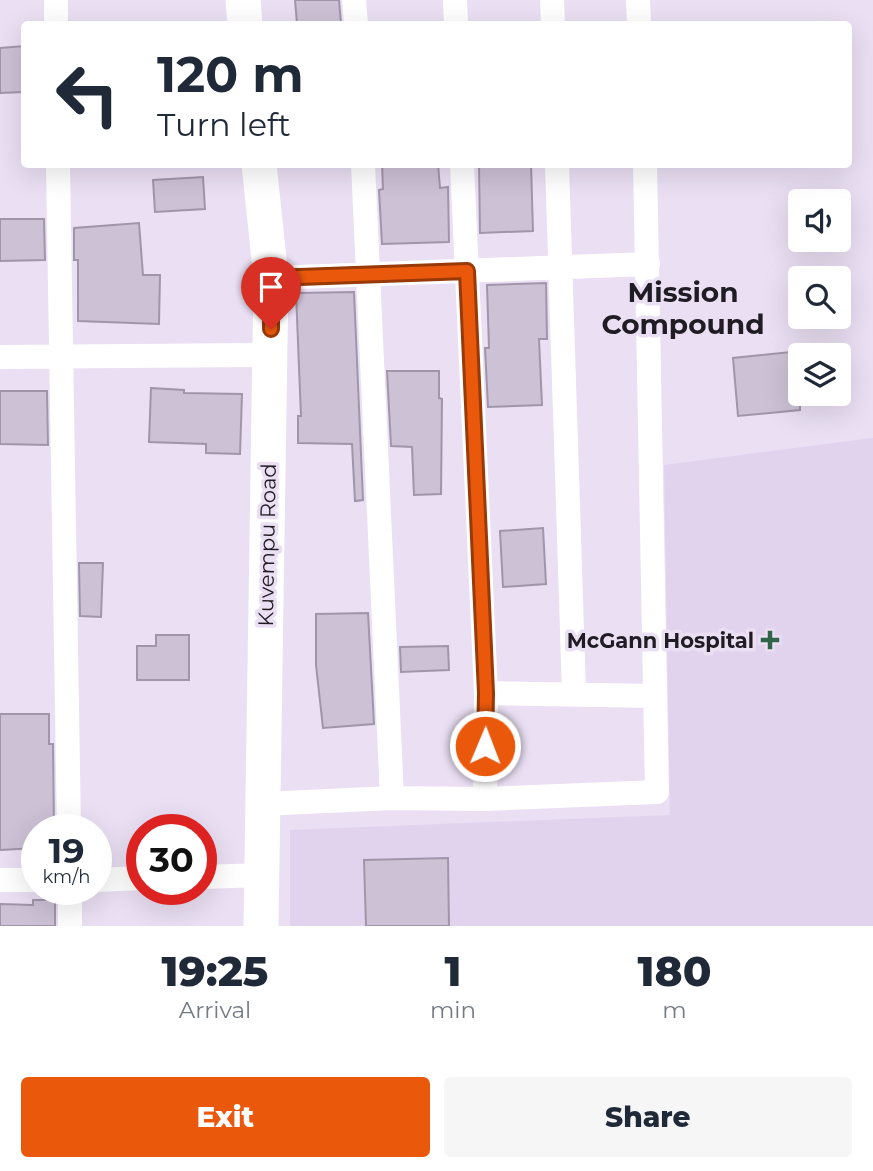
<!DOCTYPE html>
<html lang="en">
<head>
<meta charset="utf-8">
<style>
  :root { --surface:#fff; --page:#f6f6f7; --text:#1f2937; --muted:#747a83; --accent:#ea580c }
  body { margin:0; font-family:Montserrat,sans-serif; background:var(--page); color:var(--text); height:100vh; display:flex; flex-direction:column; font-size:26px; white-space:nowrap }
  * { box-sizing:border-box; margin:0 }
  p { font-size:23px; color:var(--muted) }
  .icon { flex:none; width:38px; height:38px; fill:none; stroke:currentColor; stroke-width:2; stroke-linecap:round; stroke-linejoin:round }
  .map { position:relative; height:926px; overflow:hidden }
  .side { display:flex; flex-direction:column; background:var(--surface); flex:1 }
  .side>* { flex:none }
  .hud { position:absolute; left:21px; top:21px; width:831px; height:147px; border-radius:7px; box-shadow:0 7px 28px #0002; background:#fff; color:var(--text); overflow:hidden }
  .fabs { position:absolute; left:788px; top:189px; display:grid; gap:14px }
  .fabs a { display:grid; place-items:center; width:63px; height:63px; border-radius:7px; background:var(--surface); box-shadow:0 7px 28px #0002; font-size:35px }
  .speed { position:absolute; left:21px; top:814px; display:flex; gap:14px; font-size:35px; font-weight:700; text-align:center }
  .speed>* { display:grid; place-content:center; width:91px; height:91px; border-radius:50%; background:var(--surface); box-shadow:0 7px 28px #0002; line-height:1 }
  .speed small { font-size:18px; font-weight:400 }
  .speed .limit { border:10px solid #d22; background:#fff; color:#111 }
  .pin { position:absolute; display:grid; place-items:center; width:60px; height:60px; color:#fff; margin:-72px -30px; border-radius:50% 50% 50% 0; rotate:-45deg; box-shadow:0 0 7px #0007 }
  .pin .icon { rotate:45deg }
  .me { position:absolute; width:77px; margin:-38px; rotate:1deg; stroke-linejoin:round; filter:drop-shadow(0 0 5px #0008) }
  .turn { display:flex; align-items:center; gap:24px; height:147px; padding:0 21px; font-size:32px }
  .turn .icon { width:91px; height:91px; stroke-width:2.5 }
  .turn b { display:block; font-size:49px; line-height:60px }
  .eta { display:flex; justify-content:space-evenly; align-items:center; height:119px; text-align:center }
  .eta b { font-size:42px; font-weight:800; line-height:49px }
  .cta { display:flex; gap:14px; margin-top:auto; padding:14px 21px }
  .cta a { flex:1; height:80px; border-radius:7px; background:var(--accent); color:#fff; font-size:28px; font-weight:800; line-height:80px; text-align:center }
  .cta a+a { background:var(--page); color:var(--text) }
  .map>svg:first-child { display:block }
  .built { fill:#e1d2ed }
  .building { fill:#ccc1d5; stroke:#a196a9; stroke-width:2 }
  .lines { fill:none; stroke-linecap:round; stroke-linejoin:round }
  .minor { stroke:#fff; stroke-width:24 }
  .secondary { stroke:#fff; stroke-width:35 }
  .route-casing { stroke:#983908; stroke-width:18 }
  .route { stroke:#ea580c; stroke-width:12 }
  .poi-dot { fill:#30654b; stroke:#eadff3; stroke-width:2.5 }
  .labels { text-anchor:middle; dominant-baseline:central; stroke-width:7; stroke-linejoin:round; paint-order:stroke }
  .street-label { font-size:21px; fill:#201c23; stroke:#eadff3 }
  .poi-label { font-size:21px; font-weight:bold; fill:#201c23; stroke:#eadff3; text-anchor:end }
  .district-label { font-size:28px; font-weight:bold; fill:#201c23; stroke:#eadff3 }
</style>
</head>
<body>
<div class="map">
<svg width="873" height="926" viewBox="0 0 873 926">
  <rect width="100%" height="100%" fill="#eadff3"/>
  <!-- built -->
  <path class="built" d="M873,438V926H290V830L670,815L664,465Z"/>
  <!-- building -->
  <path class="building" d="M295,0H339L341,24H297Z
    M24,46V92L0,93V48Z
    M382,164H438L440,188L448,187L449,242L382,244L379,190L383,189Z
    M479,164H531L533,231L480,233Z
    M203,177L205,209L155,212L153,180Z
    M0,219H44L45,260L0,261Z
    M139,223L143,275H160L159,324L78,321V260H74V228Z
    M546,283L547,339H539L542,405L488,407L485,348H489L487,285Z
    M354,292L363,500L355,501L352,444L298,443V416H301L296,293Z
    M800,351V410L738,416L733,358Z
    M387,371H439V398L442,399L441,494L414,495L412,447L391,446Z
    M151,388L184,390V393L242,394L240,454L206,453V444L149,442Z
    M0,391H47L48,445L0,444Z
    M543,528L546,584L503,587L500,531Z
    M79,563H103L101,617L80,616Z
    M368,613L374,724L323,728L316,665V614Z
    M156,635H189V680H137V646H156Z
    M448,646L449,670L401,672L400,647Z
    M0,714H49V744H53L54,830H37V848L0,850Z
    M448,858L449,926H366L364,860Z
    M33,900H55V926H0V904L33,905Z"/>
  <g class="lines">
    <!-- minor -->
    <path class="minor" d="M56,0V24
      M354,0L356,24
      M455,0L456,24
      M552,0L553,24
      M638,0L639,24
      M58,164L69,830
      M363,164L392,798
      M462,164L486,693L485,799
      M557,164L574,693
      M271,278L648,264
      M0,357L271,355
      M486,693L655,696
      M262,804L392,798L485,799L657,792L645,164
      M201,877L261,875
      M0,880H37
      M96,880L142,878
      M70,889V926"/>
    <!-- secondary -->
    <path class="secondary" d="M243,0L245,24
      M259,164L271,278L261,926"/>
  </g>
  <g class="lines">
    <!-- route casing -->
    <g class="route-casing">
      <path id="route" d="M271,329V278L467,271L486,693L485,746"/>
    </g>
    <!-- route -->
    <use href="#route" class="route"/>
  </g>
  <!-- markers -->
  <path class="poi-dot" d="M766.5 629.5h7v7h7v7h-7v7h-7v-7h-7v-7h7z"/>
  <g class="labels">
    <!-- street labels -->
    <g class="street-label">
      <text transform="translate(267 545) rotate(-89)">Kuvempu Road</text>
    </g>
    <!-- poi labels -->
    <g class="poi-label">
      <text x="754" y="640">McGann Hospital</text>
    </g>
    <!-- district labels -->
    <g class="district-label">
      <text x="683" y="292">Mission<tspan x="683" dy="32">Compound</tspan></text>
    </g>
  </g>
</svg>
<div class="fabs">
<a><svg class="icon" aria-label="sound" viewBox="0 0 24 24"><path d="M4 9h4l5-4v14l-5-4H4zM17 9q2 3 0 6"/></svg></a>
<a><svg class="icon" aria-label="search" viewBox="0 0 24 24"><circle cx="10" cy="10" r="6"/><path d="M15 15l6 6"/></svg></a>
<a><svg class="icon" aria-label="layers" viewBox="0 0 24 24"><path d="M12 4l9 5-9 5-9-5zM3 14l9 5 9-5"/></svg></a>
</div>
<div class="speed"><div>19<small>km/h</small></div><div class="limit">30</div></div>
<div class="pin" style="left:271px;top:329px;background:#d93025"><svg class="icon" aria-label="arrive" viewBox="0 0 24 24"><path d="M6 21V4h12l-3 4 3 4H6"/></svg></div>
<svg class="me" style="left:485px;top:746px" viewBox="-20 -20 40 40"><circle r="17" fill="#ea580c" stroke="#fff" stroke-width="3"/><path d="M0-11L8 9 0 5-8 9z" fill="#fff"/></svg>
<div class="hud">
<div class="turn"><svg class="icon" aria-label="left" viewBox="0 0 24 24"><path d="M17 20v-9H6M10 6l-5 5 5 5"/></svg><div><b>120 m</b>Turn left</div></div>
</div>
</div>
<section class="side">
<div class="eta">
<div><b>19:25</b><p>Arrival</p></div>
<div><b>1</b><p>min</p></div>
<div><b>180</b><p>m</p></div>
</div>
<div class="cta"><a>Exit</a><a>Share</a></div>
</section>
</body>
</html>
